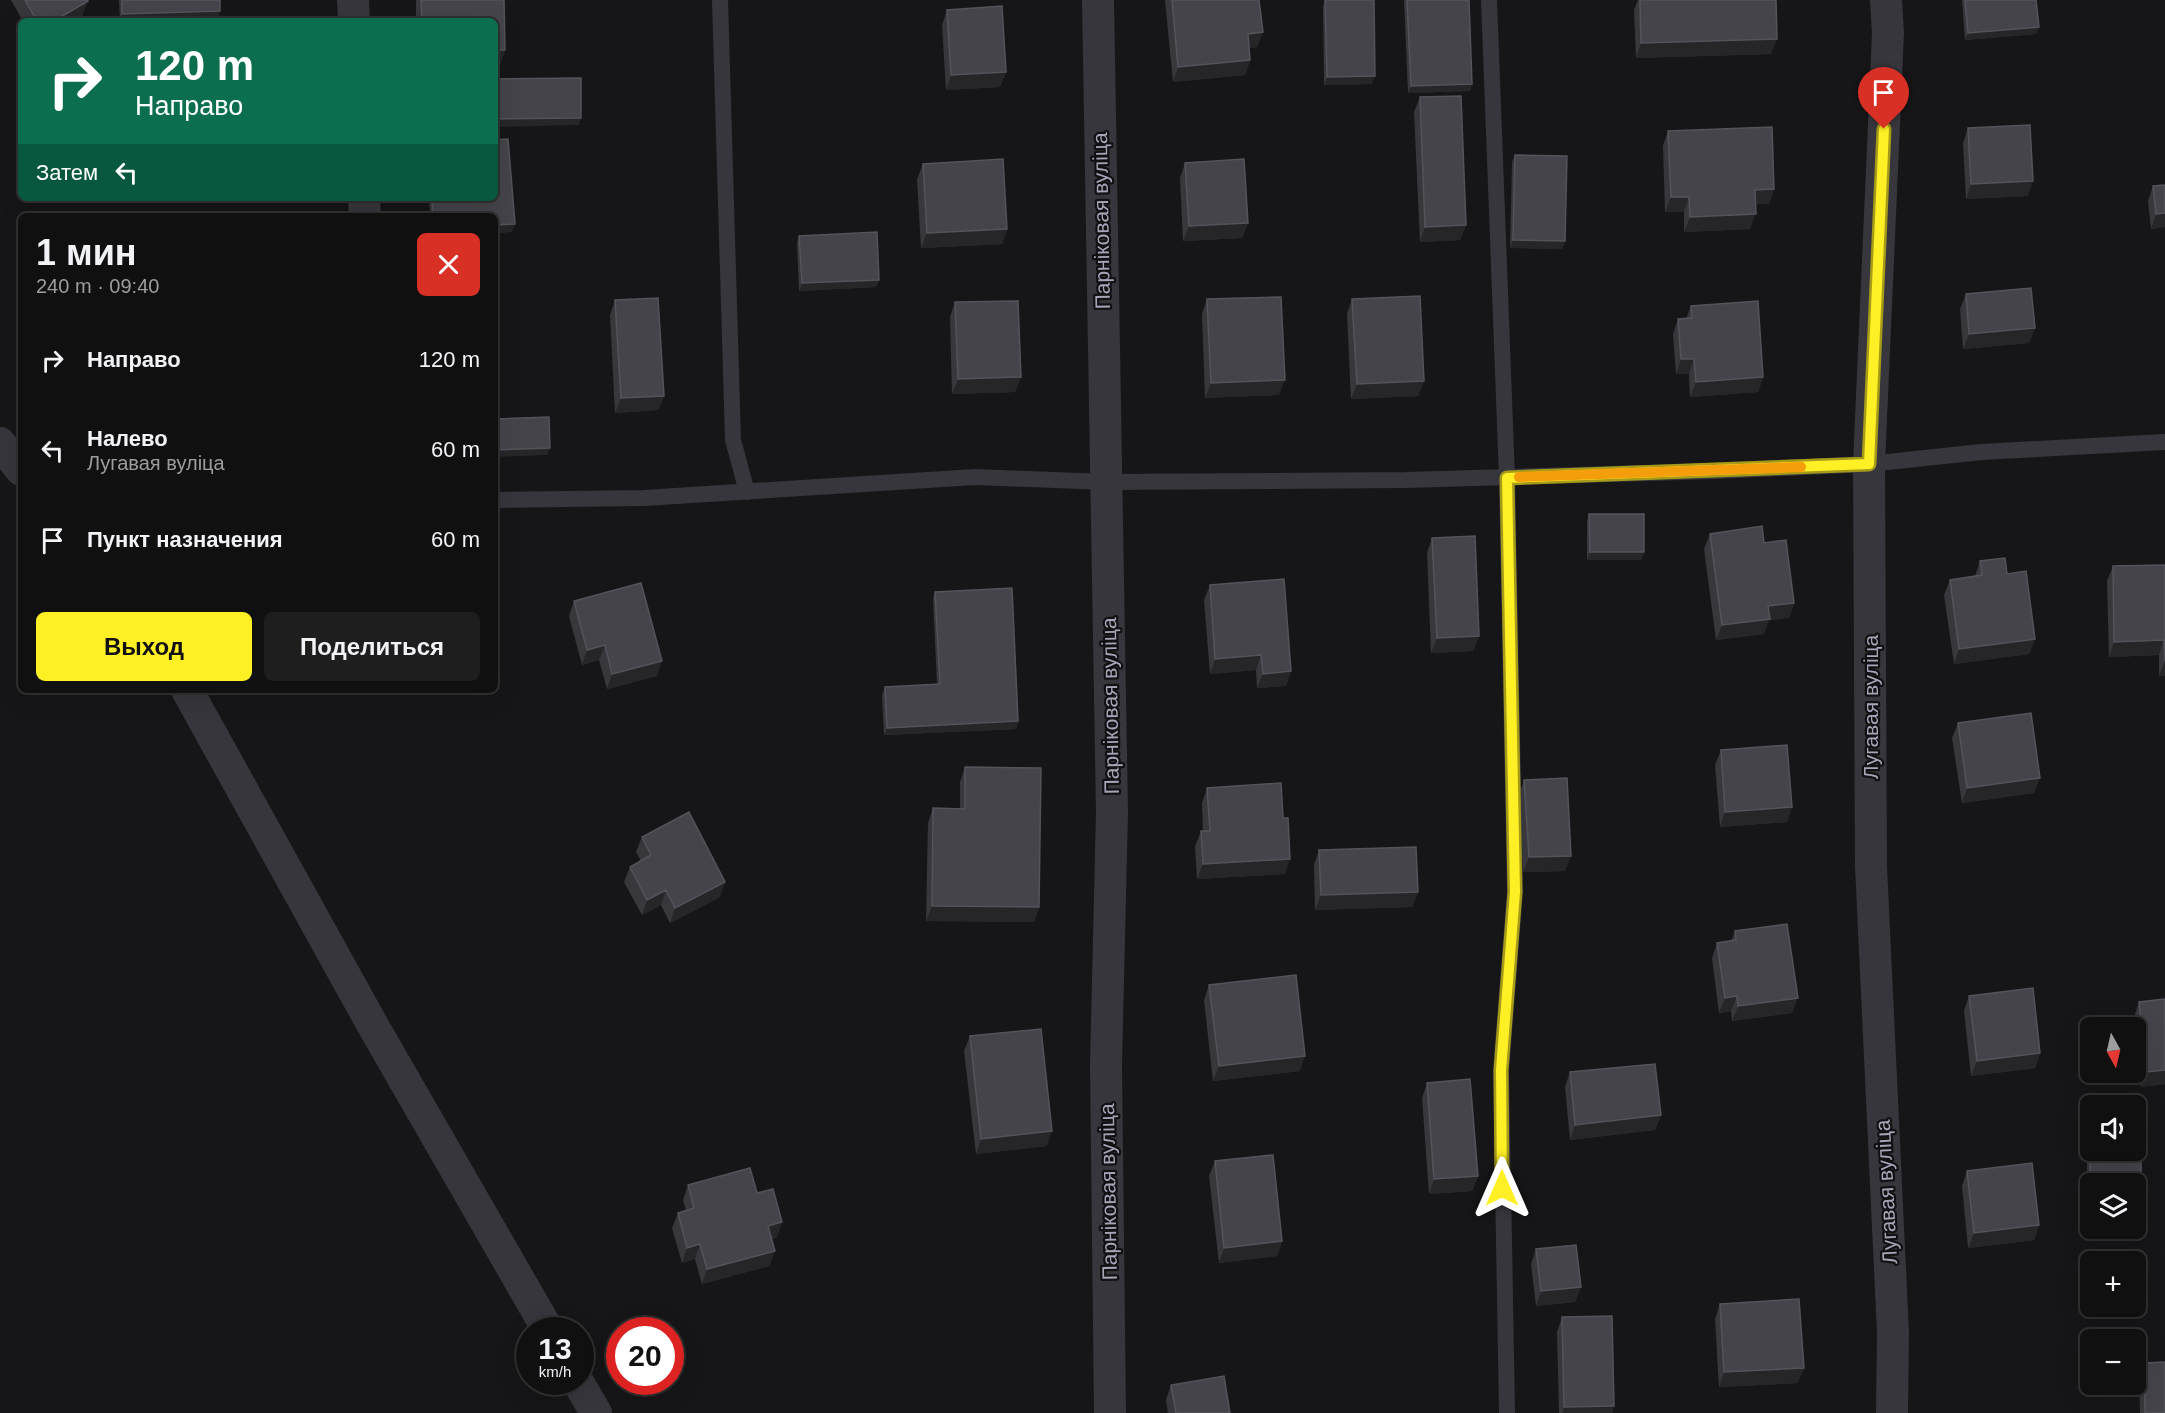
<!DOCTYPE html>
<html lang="ru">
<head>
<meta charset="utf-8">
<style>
  :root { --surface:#101011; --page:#1e1e1f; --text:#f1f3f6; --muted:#9c9d9f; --line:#303031; --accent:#ffef25 }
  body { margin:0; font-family:Arial,sans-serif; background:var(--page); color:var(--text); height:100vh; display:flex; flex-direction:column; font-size:22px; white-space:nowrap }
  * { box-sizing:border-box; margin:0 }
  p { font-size:20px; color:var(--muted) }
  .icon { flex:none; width:33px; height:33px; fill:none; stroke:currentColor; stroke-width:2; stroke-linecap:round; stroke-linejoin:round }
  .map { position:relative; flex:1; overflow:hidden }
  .details { position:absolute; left:18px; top:213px; width:480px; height:480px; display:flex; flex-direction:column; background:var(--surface); border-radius:9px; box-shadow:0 6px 24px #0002,0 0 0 2px var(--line) }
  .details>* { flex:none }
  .hud { position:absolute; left:18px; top:18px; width:480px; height:183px; border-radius:9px; box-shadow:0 6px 24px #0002,0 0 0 2px var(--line); background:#0b6e4f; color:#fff; overflow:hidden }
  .needle { width:39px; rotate:172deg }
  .fabs { position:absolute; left:2080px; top:1017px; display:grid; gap:12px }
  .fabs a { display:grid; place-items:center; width:66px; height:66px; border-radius:9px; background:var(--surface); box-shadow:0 6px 24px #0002,0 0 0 2px var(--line); font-size:30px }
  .speed { position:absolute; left:516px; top:1317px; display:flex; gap:12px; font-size:30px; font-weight:700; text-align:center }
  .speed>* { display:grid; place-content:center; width:78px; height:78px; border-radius:50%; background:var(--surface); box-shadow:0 6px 24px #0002,0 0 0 2px var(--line); line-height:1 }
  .speed small { font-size:15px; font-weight:400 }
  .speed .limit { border:9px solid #d22; background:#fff; color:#111 }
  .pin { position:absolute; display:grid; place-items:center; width:51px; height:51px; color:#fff; margin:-62px -26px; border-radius:50% 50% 50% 0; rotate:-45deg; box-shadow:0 0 6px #0007 }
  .pin .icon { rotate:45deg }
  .me { position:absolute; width:66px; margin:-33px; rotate:0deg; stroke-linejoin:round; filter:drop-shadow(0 0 4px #0008) }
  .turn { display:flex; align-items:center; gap:21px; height:126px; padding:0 18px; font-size:27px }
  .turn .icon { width:78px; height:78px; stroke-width:2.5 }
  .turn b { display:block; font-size:42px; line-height:51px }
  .then { display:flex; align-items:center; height:57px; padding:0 18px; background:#0003; gap:12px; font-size:22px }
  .round { display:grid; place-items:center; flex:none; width:63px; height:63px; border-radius:9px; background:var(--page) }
  .headline { display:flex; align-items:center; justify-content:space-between; height:102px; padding:0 18px }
  h1 { font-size:36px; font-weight:600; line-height:45px }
  .action { display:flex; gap:12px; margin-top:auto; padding:12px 18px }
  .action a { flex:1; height:69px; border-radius:9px; background:var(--accent); color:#111; font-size:24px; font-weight:600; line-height:69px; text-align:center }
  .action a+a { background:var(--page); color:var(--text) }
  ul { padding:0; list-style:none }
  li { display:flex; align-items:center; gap:18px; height:90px; padding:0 18px }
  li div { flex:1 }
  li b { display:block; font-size:22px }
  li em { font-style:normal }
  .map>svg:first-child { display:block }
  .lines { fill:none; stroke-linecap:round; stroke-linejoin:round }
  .service { stroke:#36363c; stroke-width:16 }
  .minor { stroke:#36363c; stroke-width:32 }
  .wall { fill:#38383c }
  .shaded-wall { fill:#262528 }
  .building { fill:#44444a; stroke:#53535b; stroke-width:1.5 }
  .route-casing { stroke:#a69b18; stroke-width:15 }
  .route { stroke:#ffef25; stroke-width:10 }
  .slow { stroke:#f59e0b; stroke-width:10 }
  .labels { text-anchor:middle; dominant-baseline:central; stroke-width:4.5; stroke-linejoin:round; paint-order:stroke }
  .street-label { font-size:21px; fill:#a6a6b8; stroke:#111012 }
</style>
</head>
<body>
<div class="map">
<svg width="2165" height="1413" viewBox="0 0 2165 1413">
  <rect width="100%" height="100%" fill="#161517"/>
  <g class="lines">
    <!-- service -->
    <path class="service" d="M720,0L733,440L747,492
      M1489,0L1507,478L1515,892L1501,1070L1507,1413
      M495,500L644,498L975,477L1106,482L1406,480L1717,471L1869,464L1981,452L2165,442"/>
    <!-- minor -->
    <path class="minor" d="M353,0L354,21
      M1098,0L1112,812L1106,1065L1110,1413
      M1886,0L1888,33L1869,464L1871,866L1893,1333L1892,1413
      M364,198L365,216
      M0,443L21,470
      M187,690L372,1024L548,1330
      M578,1382L596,1413"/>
  </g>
  <!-- wall -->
  <path class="wall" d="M11,0H87L82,16L74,21H23Z
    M119,0H220L218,19L147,21H120Z
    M416,0H504L505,50L500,65H495V21H416Z
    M1165,0H1259L1263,32L1257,47L1249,48L1250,60L1245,75L1173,82Z
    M1325,0L1372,84L1324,85L1323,7Z
    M1404,0H1469L1472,84L1470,91L1408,93Z
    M1638,0H1776L1771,54L1636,58L1634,10Z
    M1962,0H2036L2039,27L2036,34L1965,40Z
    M947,10L1006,72L1000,87L946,90L942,25Z
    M1420,97L1466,225L1460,240L1420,242L1414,112Z
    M1968,128L2028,196L1966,199L1963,143Z
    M1668,131L1774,189L1769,204H1755L1750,229L1684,232V212H1665L1663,146Z
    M1515,155L1565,241L1562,249L1510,248L1512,162Z
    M1185,163L1248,223L1242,238L1183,241L1180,178Z
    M923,164L1007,229L1002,244L921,248L917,179Z
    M2153,186L2165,227L2151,229L2148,201Z
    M429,198H495L512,232L495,233V216H430Z
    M799,236L879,280L876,287L799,291L797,243Z
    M1966,294L2035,328L2029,343L1963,349L1960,309Z
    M1207,299L1279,395L1205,398L1202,314Z
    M1352,299L1424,381L1418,396L1351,399L1347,314Z
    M615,300L664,396L658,410L615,413L610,315Z
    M955,302L1021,377L1015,392L952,394L950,317Z
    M1691,306L1763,377L1758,392L1690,397L1689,374H1676L1673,334L1678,319H1686Z
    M1589,514L1644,552L1641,560H1587V522Z
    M1710,534L1764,543L1794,603L1789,618L1769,620L1764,634L1716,640L1704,549Z
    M1432,538L1479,636L1473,651L1431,653L1427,553Z
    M1980,561L2035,639L2029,654L1954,664L1944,595L1950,580L1975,576Z
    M2165,565V676H2159V655L2109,657L2107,581L2113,566Z
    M1210,585L1291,671L1286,686L1257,688L1256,670L1210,674L1204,600Z
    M935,592L1018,721L1016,729L884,735L882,695L885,687L937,684L933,599Z
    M574,601L657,676L607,689L599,660L582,665L569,616Z
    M1958,723L2034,793L1962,803L1952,738Z
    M1721,750L1792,807L1787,822L1720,827L1715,765Z
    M965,767L1039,907L1034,922L926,921L928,823L933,808L960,809V782Z
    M1524,780L1565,871L1523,872L1519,795Z
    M1207,788L1285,874L1197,879L1195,846L1201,831H1203L1202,803Z
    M642,837L720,897L670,923L661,905L642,915L624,882L630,867L641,861L636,852Z
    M1319,850L1418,892L1412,907L1315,910L1314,865Z
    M1735,931L1792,1013L1732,1021L1731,1011L1719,1013L1712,958L1717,943L1731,941Z
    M1209,985L1300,1071L1213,1081L1204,1000Z
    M1969,996L2040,1053L2035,1068L1971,1076L1964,1011Z
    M2139,1002L2165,1084L2141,1087L2136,1040V1028H2135L2134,1017Z
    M970,1036L1047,1146L976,1154L964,1051Z
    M1570,1072L1661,1115L1655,1130L1570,1140L1565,1087Z
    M1427,1083L1478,1176L1472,1191L1429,1194L1422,1098Z
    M2090,1126L2138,1205L2091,1184V1206H2087V1134Z
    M1215,1161L1282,1241L1277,1256L1219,1263L1209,1176Z
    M1967,1171L2039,1225L2034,1240L1968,1248L1962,1186Z
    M688,1185L757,1193L782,1222L777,1237L772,1239L775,1251L769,1266L702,1284L695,1259L682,1263L672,1228L678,1213L686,1210L683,1200Z
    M1536,1249L1581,1287L1575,1302L1536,1306L1531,1264Z
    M1720,1304L1798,1383L1719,1387L1715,1319Z
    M1562,1317L1614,1406L1612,1413H1559L1557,1332Z
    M2144,1363L2165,1413H2140L2139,1378Z
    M1171,1385L1230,1413H1168L1166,1400Z"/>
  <!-- shaded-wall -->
  <path class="shaded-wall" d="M88,1L82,16L74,21H54Z
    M220,11L218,19L120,21L122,14Z
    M2039,27L2036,34L1965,40L1968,33Z
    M1263,32L1257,47L1242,49L1248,34Z
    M1777,39L1771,54L1636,58L1641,43Z
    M495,50H505L500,65H495Z
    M1250,60L1245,75L1173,82L1178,67Z
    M1006,72L1000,87L946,90L951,75Z
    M1375,76L1372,84L1324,85L1327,77Z
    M1472,84L1470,91L1408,93L1411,86Z
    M581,118L579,125L495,127V119Z
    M2033,181L2028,196L1966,199L1971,184Z
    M1774,189L1769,204L1750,205L1755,190Z
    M1671,197H1689L1684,212H1665Z
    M2165,213V227L2151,229L2156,214Z
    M1756,214L1750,229L1684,232L1690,217Z
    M1248,223L1242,238L1183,241L1189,226Z
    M515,224L512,232L495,233V225Z
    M1466,225L1460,240L1420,242L1425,227Z
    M1007,229L1002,244L921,248L927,233Z
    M1513,240L1565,241L1562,249L1510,248Z
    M879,280L876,287L799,291L802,283Z
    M2035,328L2029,343L1963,349L1969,334Z
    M1681,359H1694L1689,374H1676Z
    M1021,377L1015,392L952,394L958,379Z
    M1763,377L1758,392L1690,397L1696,382Z
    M1285,380L1279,395L1205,398L1211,383Z
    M1424,381L1418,396L1351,399L1357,384Z
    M664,396L658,410L615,413L621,398Z
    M550,448L547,455L495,457V450Z
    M1590,552H1644L1641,560H1587Z
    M1794,603L1789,618L1769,620L1764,634L1716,640L1722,625L1768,606Z
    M1479,636L1473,651L1431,653L1437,638Z
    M2035,639L2029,654L1954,664L1959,649Z
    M2164,640L2159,655L2109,657L2114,642Z
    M605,645L599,660L582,665L587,650Z
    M1261,655L1256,670L1210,674L1215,659Z
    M662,661L657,676L607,689L612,674Z
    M2165,661V676H2159Z
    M1291,671L1286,686L1257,688L1263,674Z
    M1018,721L1016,729L884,735L887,728Z
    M2040,778L2034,793L1962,803L1967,788Z
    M1792,807L1787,822L1720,827L1725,812Z
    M1571,856L1565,871L1523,872L1529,857Z
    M1290,859L1285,874L1197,879L1203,864Z
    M725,882L720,897L670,923L675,908Z
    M666,890L661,905L642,915L647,900Z
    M1418,892L1412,907L1315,910L1321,895Z
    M932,906L1039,907L1034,922L926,921Z
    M1737,996L1731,1011L1719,1013L1725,998Z
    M1798,998L1792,1013L1732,1021L1738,1006Z
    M2040,1053L2035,1068L1971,1076L1977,1061Z
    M1305,1056L1300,1071L1213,1081L1219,1066Z
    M2165,1070V1084L2141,1087L2146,1072Z
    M1661,1115L1655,1130L1570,1140L1575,1125Z
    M1052,1131L1047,1146L976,1154L981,1139Z
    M1478,1176L1472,1191L1429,1194L1434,1179Z
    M2090,1198H2091V1206H2087Z
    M2136,1198H2141L2138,1205H2136Z
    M782,1222L777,1237L763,1241L768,1226Z
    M2039,1225L2034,1240L1968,1248L1974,1233Z
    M1282,1241L1277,1256L1219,1263L1224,1248Z
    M700,1244L695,1259L682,1263L687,1248Z
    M775,1251L769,1266L702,1284L707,1269Z
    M1581,1287L1575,1302L1536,1306L1541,1291Z
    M1804,1368L1798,1383L1719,1387L1724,1372Z
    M1614,1406L1612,1413H1562L1564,1407Z"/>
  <!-- building -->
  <path class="building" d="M25,0H87L88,1L54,21H37Z
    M122,0H220V11L122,14Z
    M421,0H504L505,50H495V21H422Z
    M1172,0H1259L1263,32L1248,34L1250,60L1178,67Z
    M1325,0H1374L1375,76L1327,77Z
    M1407,0H1469L1472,84L1411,86Z
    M1640,0H1776L1777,39L1641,43Z
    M1965,0H2036L2039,27L1968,33Z
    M1002,6L1006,72L951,75L947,10Z
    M581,78V118L495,119V79Z
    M1461,96L1466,225L1425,227L1420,97Z
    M2030,125L2033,181L1971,184L1968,128Z
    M1772,127L1774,189L1755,190L1756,214L1690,217L1689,197H1671L1668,131Z
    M508,139L515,224L495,225V216H433L432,198H495V140Z
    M1515,155L1567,156L1565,241L1513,240Z
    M1003,159L1007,229L927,233L923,164Z
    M1244,159L1248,223L1189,226L1185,163Z
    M2165,185V213L2156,214L2153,186Z
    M877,232L879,280L802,283L799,236Z
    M2031,288L2035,328L1969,334L1966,294Z
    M1420,296L1424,381L1357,384L1352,299Z
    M1281,297L1285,380L1211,383L1207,299Z
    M658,298L664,396L621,398L615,300Z
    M1018,301L1021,377L958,379L955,302Z
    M1758,301L1763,377L1696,382L1694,359H1681L1678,319L1692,318L1691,306Z
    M549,417L550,448L495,450V419Z
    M1589,514H1644V552H1590Z
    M1762,526L1764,543L1786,540L1794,603L1768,606L1770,619L1722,625L1710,534Z
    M1475,536L1479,636L1437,638L1432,538Z
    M2005,558L2007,574L2026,571L2035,639L1959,649L1950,580L1982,575L1980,561Z
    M2165,565V661L2164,640L2114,642L2113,566Z
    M1284,579L1291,671L1263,674L1261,655L1215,659L1210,585Z
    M641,583L662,661L612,674L605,645L587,650L574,601Z
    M1012,588L1018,721L887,728L885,687L940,684L935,592Z
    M2031,713L2040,778L1967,788L1958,723Z
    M1787,745L1792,807L1725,812L1721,750Z
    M965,767L1041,768L1039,907L932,906L933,808L965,809Z
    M1567,778L1571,856L1529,857L1524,780Z
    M1281,783L1283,818H1288L1290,859L1203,864L1201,831H1210L1207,788Z
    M689,812L725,882L675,908L666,890L647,900L630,867L651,855L642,837Z
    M1416,847L1418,892L1321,895L1319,850Z
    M1787,924L1798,998L1738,1006L1737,996L1725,998L1717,943L1736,940L1735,931Z
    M1296,975L1305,1056L1219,1066L1209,985Z
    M2033,988L2040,1053L1977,1061L1969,996Z
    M2165,999V1070L2146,1072L2139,1002Z
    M1041,1029L1052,1131L981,1139L970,1036Z
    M1655,1064L1661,1115L1575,1125L1570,1072Z
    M1470,1079L1478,1176L1434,1179L1427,1083Z
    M2090,1126H2091V1150H2136V1126H2141V1198H2136V1184H2091V1198H2090Z
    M1273,1155L1282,1241L1224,1248L1215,1161Z
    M2032,1163L2039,1225L1974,1233L1967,1171Z
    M750,1168L757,1193L773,1189L782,1222L768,1226L775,1251L707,1269L700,1244L687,1248L678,1213L694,1208L688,1185Z
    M1576,1245L1581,1287L1541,1291L1536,1249Z
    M1799,1299L1804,1368L1724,1372L1720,1304Z
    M1612,1316L1614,1406L1564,1407L1562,1317Z
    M2165,1362V1413H2145L2144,1363Z
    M1224,1376L1230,1413H1176L1171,1385Z"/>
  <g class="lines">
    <!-- route casing -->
    <g class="route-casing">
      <path id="route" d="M1502,1188L1501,1070L1515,892L1507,478L1869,464L1884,129"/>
    </g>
    <!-- route -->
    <use href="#route" class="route"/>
    <!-- slow -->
    <path class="slow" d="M1519,477L1801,467"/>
  </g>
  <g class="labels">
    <!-- street labels -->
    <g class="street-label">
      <text transform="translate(1101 221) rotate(-91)">Парніковая вуліца</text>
      <text transform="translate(1110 706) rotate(-91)">Парніковая вуліца</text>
      <text transform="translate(1870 707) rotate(-90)">Лугавая вуліца</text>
      <text transform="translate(1108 1192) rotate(-91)">Парніковая вуліца</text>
      <text transform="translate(1886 1192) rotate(-93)">Лугавая вуліца</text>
    </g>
  </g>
</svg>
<div class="fabs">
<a><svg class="needle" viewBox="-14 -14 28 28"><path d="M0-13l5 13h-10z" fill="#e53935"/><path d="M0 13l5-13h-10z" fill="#9c9d9f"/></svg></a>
<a><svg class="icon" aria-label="sound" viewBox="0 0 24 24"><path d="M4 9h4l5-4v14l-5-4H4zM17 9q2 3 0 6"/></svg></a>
<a><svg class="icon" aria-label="layers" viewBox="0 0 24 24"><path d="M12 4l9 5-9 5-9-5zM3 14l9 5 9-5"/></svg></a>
<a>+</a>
<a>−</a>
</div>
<div class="speed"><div>13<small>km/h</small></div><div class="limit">20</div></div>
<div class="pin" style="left:1884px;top:129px;background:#d93025"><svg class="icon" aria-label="arrive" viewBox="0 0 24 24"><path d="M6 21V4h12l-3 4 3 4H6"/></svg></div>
<svg class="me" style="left:1502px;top:1188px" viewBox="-20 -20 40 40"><path d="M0-17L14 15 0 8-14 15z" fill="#ffef25" stroke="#fff" stroke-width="4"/></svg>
<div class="hud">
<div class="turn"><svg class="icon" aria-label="right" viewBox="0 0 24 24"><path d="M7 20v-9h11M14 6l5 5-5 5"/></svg><div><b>120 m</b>Направо</div></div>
<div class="then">Затем<svg class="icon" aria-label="left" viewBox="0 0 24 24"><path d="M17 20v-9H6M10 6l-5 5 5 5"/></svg></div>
</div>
<section class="details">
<div class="headline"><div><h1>1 мин</h1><p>240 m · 09:40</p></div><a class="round" style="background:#d93025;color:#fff"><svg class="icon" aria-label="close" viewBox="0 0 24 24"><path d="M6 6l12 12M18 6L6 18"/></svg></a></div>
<ul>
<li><svg class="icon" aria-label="right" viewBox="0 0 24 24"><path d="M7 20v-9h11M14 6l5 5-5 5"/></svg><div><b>Направо</b></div><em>120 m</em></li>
<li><svg class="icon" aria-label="left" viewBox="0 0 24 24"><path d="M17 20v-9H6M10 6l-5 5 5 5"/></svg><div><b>Налево</b><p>Лугавая вуліца</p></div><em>60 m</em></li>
<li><svg class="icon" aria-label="arrive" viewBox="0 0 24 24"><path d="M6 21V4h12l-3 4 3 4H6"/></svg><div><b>Пункт назначения</b></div><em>60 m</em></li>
</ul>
<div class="action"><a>Выход</a><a>Поделиться</a></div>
</section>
</div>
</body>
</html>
